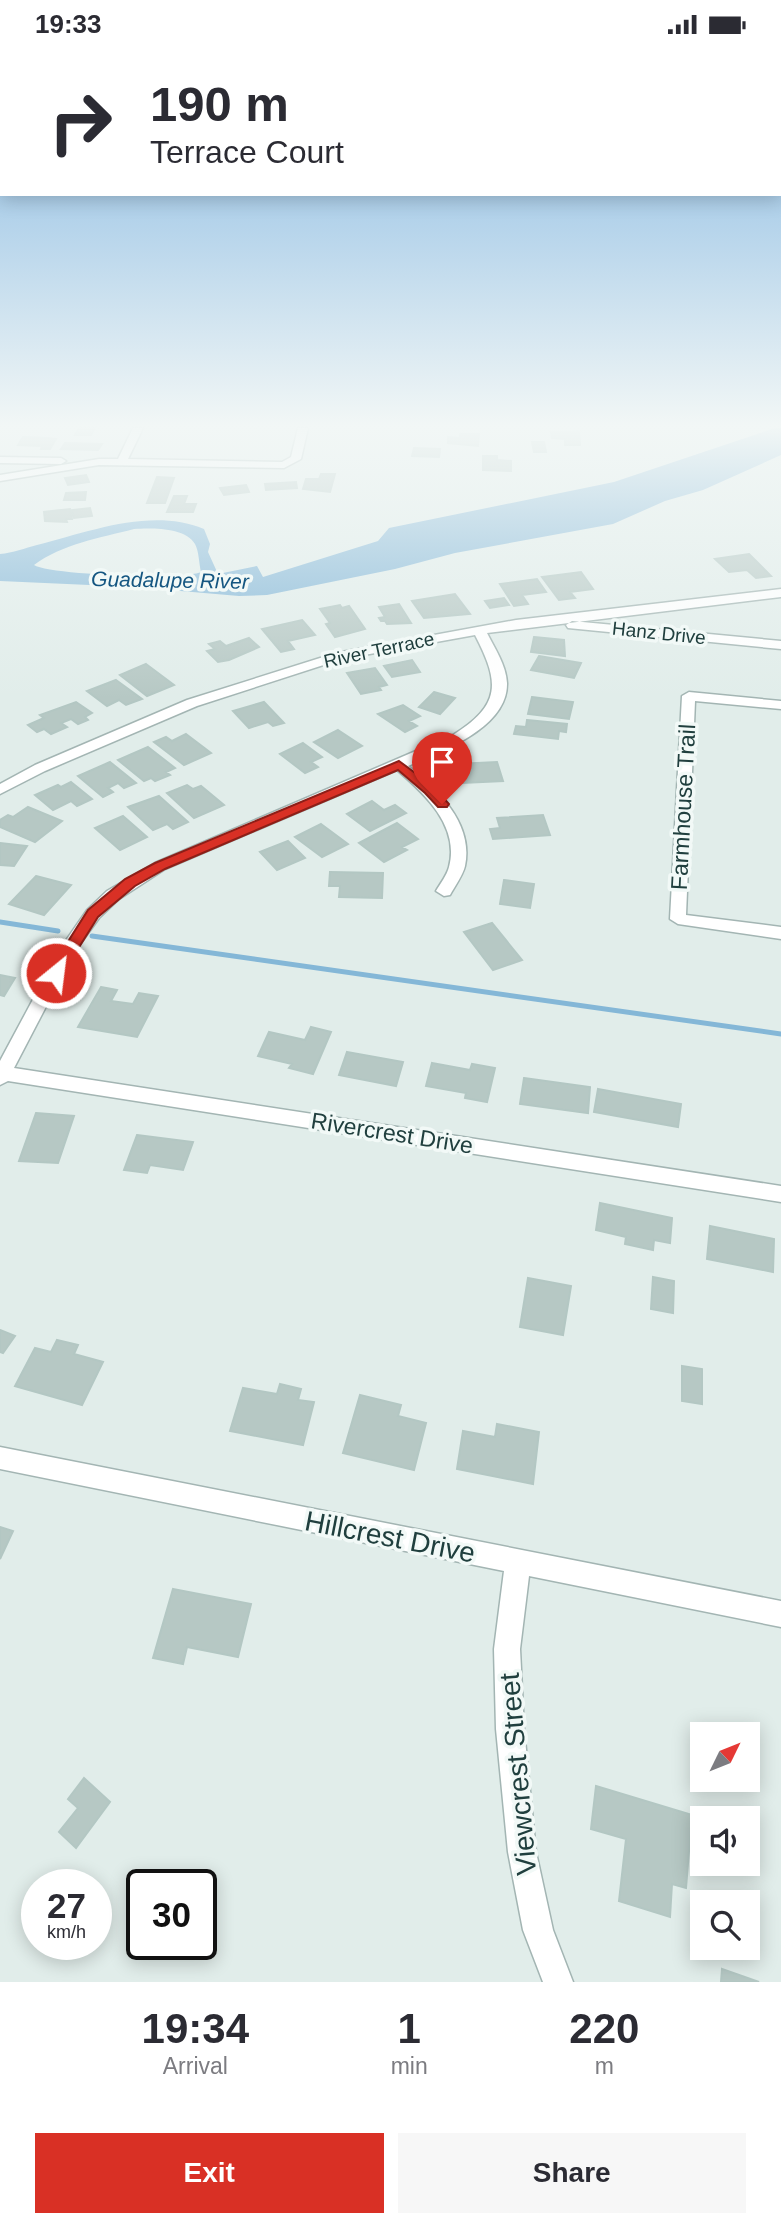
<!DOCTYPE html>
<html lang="en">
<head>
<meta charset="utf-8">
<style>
  :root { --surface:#fff; --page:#f7f7f7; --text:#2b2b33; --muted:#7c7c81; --accent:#d93025 }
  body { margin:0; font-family:Helvetica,sans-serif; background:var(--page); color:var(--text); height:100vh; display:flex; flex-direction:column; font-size:26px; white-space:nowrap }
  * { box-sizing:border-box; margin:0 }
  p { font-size:23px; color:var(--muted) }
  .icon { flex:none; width:38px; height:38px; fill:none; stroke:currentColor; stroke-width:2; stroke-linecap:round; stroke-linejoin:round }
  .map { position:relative; height:1933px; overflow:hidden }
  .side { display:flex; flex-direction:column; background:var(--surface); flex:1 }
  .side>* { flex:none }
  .banner { position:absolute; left:0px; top:0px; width:782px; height:147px; box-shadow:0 4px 18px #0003; background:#fff; color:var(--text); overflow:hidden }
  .needle { width:46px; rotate:47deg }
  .controls { position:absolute; left:690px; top:1673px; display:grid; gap:14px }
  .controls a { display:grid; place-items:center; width:70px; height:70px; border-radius:0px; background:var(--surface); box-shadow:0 4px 18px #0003; font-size:35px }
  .speed { position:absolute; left:21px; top:1820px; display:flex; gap:14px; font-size:35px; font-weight:700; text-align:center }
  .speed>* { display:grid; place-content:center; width:91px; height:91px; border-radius:50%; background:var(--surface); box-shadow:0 4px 18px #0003; line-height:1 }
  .speed small { font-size:18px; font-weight:400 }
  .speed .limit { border:4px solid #111; border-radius:10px; background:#fff; color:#111 }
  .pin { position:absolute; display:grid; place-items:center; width:60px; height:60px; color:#fff; margin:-72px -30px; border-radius:50% 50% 50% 0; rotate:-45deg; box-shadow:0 0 7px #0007 }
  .pin .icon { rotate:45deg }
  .me { position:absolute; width:77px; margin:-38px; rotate:29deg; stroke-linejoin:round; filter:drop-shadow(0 0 5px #0008) }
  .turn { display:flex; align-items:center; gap:24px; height:147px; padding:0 35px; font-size:32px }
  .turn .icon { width:91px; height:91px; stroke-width:2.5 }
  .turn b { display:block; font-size:49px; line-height:60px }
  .eta { display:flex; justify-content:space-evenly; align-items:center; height:119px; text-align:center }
  .eta b { font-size:42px; font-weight:600; line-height:49px }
  .cta { display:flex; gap:14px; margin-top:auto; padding:14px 35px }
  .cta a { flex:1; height:80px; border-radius:0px; background:var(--accent); color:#fff; font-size:28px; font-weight:600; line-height:80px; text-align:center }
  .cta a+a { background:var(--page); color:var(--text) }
  .status { display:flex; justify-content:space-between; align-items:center; height:49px; padding:0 35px; background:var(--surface); direction:ltr }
  .status svg { height:19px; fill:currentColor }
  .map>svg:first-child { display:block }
  .water { fill:#84b7d7; fill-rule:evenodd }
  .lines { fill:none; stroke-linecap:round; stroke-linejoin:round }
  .stream { stroke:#84b7d7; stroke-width:5 }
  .building { fill:#b6c8c4; stroke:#b3c7c3; stroke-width:2 }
  .minor-casing { stroke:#a3b5b3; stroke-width:3 }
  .minor { fill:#fff; fill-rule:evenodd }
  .route { fill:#d93025; stroke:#8d1f18; stroke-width:2 }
  .labels { text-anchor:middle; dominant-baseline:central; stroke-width:7; stroke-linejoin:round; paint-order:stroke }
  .far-street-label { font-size:19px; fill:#203f3e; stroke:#f2f9f7 }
  .far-water-label { font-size:21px; font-style:italic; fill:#145681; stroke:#f2f9f7 }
  .street-label { font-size:23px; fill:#203f3e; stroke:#f2f9f7 }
  .near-street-label { font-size:28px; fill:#203f3e; stroke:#f2f9f7 }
</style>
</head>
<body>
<div class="status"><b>19:33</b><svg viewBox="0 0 49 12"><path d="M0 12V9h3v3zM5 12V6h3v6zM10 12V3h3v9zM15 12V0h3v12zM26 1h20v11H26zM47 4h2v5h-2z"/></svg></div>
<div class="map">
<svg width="781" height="1933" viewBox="0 0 781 1933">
  <rect width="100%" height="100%" fill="#e1edea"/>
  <!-- water -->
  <path class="water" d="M775,379H781V406L703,441L665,452L613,475L455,504L395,520L267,546L239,547L134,538L0,532V505C13,504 25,499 37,496C89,483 151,458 204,480L210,495L208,503L218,525L257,517L263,528L378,492L389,479L614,433ZM134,480C150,479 185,478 195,495C199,502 199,515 201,523C184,531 49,526 34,516C62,495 100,489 134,480Z"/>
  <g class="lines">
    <!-- stream -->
    <path class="stream" d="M0,873L58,882
      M92,887L781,985"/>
  </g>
  <!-- building -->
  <path class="building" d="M79,379H95L91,386H75Z
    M579,382L580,396H565V390L552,389L551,383Z
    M460,385H479L478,397L448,394V388L460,389Z
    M23,388L48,389L56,390L50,400H41L42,397L18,396Z
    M532,393H544L546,403H534Z
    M65,394L102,395L98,401L61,400Z
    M414,399L440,400L439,408L412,407Z
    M483,407H497V411L511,412V422L483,421Z
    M321,425H335L330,443L303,440L306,430H319Z
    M86,426L89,433L68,436L65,429Z
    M157,428L174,429L165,454H147Z
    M296,433L297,439L266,441L265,435Z
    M246,436L249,443L224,446L220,439Z
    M86,443L85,451H64L66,444Z
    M174,447H187L184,455H196L193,463H167Z
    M90,459L92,467L74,469L72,461Z
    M70,460L72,470H66L67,473L45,472L44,463Z
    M749,505L771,527L756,529L747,521L729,523L715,510Z
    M581,523L593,540L570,543L575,549L559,551L542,528Z
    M537,530L546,543L522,546L528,555L514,557L500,535Z
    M455,545L470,565L424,569L412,552Z
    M504,549L509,556L490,559L485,552Z
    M399,555L411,574L387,575L385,572H381L379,569L385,568L379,558Z
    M340,556L342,559L349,557L365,580L335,588L326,575L330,574L320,560Z
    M302,571L315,586L288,592L294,600L281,603L262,580Z
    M534,588L564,591L565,607L531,603Z
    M249,589L259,598L229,611L218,613L207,602L215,600L209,595L220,592L226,597Z
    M539,607L581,614L574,629L531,621Z
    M412,611L420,623L392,628L384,617Z
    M146,615L174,636L147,647L120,626Z
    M375,619L387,636L379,638L381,641L361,645L347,624Z
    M116,631L142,650L126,656L119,651L107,657L87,642Z
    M434,643L455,649L440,665L419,658Z
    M532,648L573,653L569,670L528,665Z
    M76,653L92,664L85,668L88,671L78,675L71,670L61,674L67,678L51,685L44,680L37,683L28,676L44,669L40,666Z
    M264,653L284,674L273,677L268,673L249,679L233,662Z
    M403,656L420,667L409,672L417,677L405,683L378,665Z
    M527,671L567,675L566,683L559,682L558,690L514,685L516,677L526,678Z
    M338,681L362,697L338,709L314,693Z
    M186,685L211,704L184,716L154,693L166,688L172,692Z
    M303,694L322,708L311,713L318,718L305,724L280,705Z
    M148,698L175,719L166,723L170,726L155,732L151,729L144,732L118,711Z
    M110,713L136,734L124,739L118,734L108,739L113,743L103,748L78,727Z
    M497,713L503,732L462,734L457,715Z
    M71,733L92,750L77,757L71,752L53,761L35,746L58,736L61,738Z
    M187,736L193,740L201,737L224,756L194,769L167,744Z
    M159,747L188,773L173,780L167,775L153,781L128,758Z
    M372,752L384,761L395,756L406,764L370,782L347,765Z
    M28,758L62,772L35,793L0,778V771L8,766L13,768Z
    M543,766L550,786L493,790L490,780L500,779L497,769Z
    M123,767L147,788L120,801L95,779Z
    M397,774L418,790L402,798L407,801L384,813L359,794Z
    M321,775L348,795L322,808L295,788Z
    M288,792L305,809L277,821L260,803Z
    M0,794L27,797L14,817L0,816Z
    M330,823L383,824L382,849L339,848L340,837H329Z
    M36,827L71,836L44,866L9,855Z
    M504,831L534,835L530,859L500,855Z
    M492,874L522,911L493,921L464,883Z
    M0,926L15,929L4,947L0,946Z
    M101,938L117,941L111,952L133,955L139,944L158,947L137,988L78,978Z
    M311,978L331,983L313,1025L289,1019L292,1015L258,1007L269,983L305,991Z
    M347,1003L403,1013L396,1037L339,1026Z
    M432,1014L470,1021L472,1015L495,1019L487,1053L465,1049L466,1044L426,1037Z
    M524,1029L590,1038L588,1064L520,1055Z
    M598,1040L681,1055L678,1078L594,1063Z
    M36,1064L74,1067L58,1114L19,1112Z
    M137,1086L193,1093L183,1121L150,1116L147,1124L124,1121Z
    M600,1154L672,1169L670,1194L654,1191L653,1201L625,1195L626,1188L596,1181Z
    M710,1177L774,1190L773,1223L707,1210Z
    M653,1228L674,1232L673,1264L651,1260Z
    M528,1229L571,1237L563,1286L520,1278Z
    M0,1281L15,1287L3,1304L0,1303Z
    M57,1291L78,1296L74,1305L103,1313L82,1356L15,1337L35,1299L51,1303Z
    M682,1317L702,1320V1355L682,1352Z
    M280,1335L301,1340L298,1351L314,1353L303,1396L230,1382L243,1339L277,1345Z
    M360,1346L401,1356L398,1367L426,1374L414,1421L343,1404Z
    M497,1375L539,1383L533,1435L457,1420L463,1382L495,1388Z
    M0,1478L13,1482L0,1510Z
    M173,1540L251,1555L238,1608L187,1598L183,1615L153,1609Z
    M84,1729L110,1753L76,1799L59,1783L78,1759L68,1750Z
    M596,1737L692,1766L686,1839L672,1835L670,1868L619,1852L626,1790L591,1780Z
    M722,1920L759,1933H721Z"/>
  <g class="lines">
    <!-- minor casing -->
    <g class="minor-casing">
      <path id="minor" d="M133,379H143L128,410L282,413L291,408L298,379H308L301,410L284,419L99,416L0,432V426L99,410H118Z
        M0,408L61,409L66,412L61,415L0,414Z
        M781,540V548L487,584C495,600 506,616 507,634C508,679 442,702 408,717C437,740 474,774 465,817C463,826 455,837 450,846L444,847L436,842C440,835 447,826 449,818C460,777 424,744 397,721L165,820L119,850L99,869L75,902L14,1019L781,1137V1153L8,1032L0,1036V1012L60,900L87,861L107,842L155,814L453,686C501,656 500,634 475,586L342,610L197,657L45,722L0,745V735L35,716L187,651L336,604L516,571Z
        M572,572L781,592V600L568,579L566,576Z
        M689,643L781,652V660L695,652L686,866L781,878V890L678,875L670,870L682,647Z
        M0,1398L781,1552V1578L529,1527L520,1600L524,1680L536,1803L553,1881L573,1933H543L523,1881L508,1803L496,1680L494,1600L504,1522L0,1420Z"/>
    </g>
    <!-- minor -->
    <use href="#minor" class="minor"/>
  </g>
  <!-- sky -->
  <linearGradient id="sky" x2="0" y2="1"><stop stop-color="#80b5e1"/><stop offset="0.58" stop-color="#f2f7f6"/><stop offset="1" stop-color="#f2f7f6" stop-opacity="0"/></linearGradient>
  <rect width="781" height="649" fill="url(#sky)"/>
  <!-- route -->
  <path class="route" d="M399,712L434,738L449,755L447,758H438L425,744L398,721L165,820L135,837L98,868L61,927H50L48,924L88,861L125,830L155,814Z"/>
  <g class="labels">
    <!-- far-street labels -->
    <g class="far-street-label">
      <text transform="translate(659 584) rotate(6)">Hanz Drive</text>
      <text transform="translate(379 601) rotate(-12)">River Terrace</text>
    </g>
    <!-- far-water labels -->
    <g class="far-water-label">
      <text transform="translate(170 531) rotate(1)">Guadalupe River</text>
    </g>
    <!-- street labels -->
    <g class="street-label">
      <text transform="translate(683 758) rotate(-87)">Farmhouse Trail</text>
      <text transform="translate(392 1084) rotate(9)">Rivercrest Drive</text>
    </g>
    <!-- near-street labels -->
    <g class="near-street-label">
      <text transform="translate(390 1488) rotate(11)">Hillcrest Drive</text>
      <text transform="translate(518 1725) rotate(-95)">Viewcrest Street</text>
    </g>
  </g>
</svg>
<div class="controls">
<a><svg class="needle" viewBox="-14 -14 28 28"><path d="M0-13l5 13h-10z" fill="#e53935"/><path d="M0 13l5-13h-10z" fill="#7c7c81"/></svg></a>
<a><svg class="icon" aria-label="sound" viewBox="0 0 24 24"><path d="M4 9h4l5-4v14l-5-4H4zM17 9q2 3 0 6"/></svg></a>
<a><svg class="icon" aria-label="search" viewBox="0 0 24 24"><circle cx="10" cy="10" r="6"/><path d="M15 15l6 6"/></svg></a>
</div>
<div class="speed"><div>27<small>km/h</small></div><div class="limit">30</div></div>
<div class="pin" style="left:442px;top:755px;background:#d93025"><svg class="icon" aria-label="arrive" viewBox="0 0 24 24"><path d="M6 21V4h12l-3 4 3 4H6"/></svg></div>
<svg class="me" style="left:56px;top:924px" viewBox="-20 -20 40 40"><circle r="17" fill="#d93025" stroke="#fff" stroke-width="3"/><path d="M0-11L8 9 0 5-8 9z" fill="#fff"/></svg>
<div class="banner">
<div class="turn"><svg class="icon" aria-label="right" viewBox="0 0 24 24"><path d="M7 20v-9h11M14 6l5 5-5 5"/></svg><div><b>190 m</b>Terrace Court</div></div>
</div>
</div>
<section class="side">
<div class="eta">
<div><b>19:34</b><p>Arrival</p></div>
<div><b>1</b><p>min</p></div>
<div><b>220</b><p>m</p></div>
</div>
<div class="cta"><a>Exit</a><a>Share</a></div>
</section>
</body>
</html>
